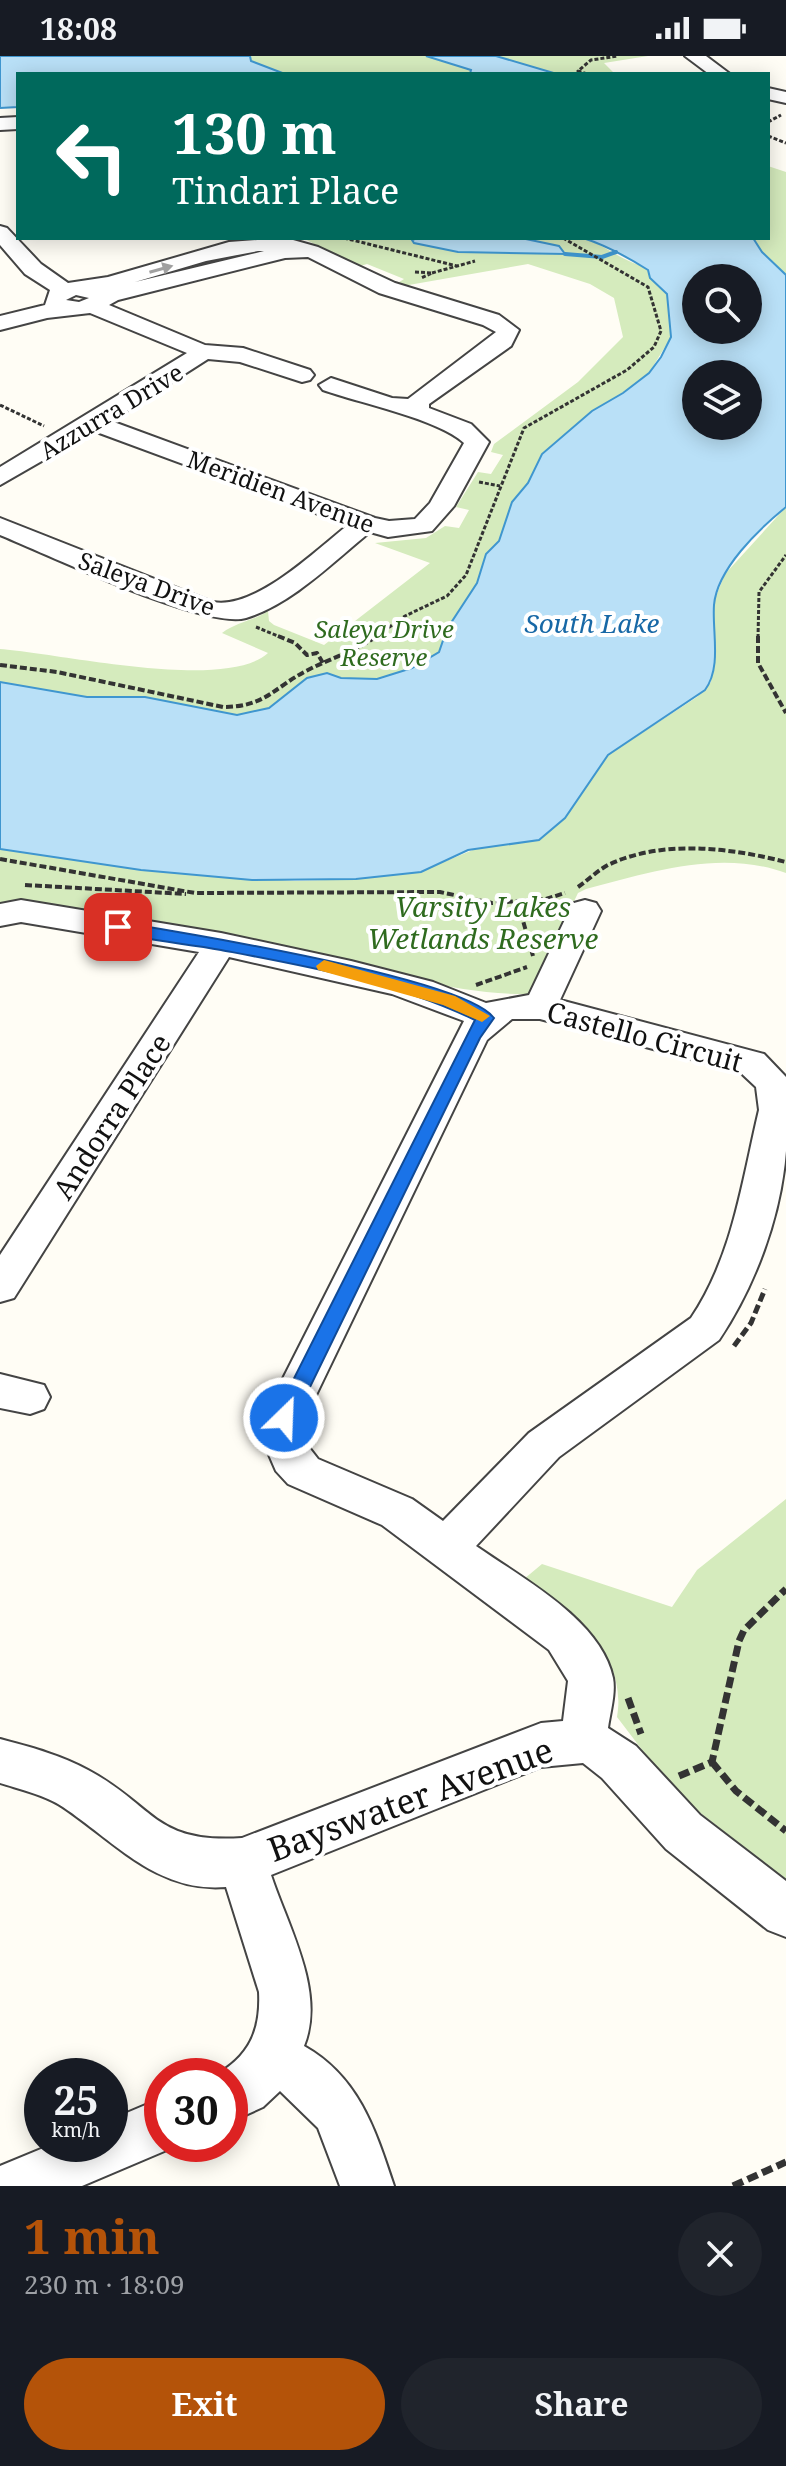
<!DOCTYPE html>
<html lang="en">
<head>
<meta charset="utf-8">
<style>
  :root { --surface:#171b24; --page:#20242c; --text:#f1f3f6; --muted:#9ea1a6; --accent:#b45309 }
  body { margin:0; font-family:"Noto Serif",serif; background:var(--page); color:var(--text); height:100vh; display:flex; flex-direction:column; font-size:30px; white-space:nowrap }
  * { box-sizing:border-box; margin:0 }
  p { font-size:26px; color:var(--muted) }
  .icon { flex:none; width:44px; height:44px; fill:none; stroke:currentColor; stroke-width:2; stroke-linecap:round; stroke-linejoin:round }
  .map { position:relative; height:2130px; overflow:hidden }
  .side { display:flex; flex-direction:column; background:var(--surface); flex:1 }
  .side>* { flex:none }
  .hud { position:absolute; left:16px; top:16px; width:754px; height:168px; border-radius:0px; box-shadow:0 4px 20px #0003; background:#00695c; color:#fff; overflow:hidden }
  .controls { position:absolute; left:682px; top:208px; display:grid; gap:16px }
  .controls a { display:grid; place-items:center; width:80px; height:80px; border-radius:50%; background:var(--surface); box-shadow:0 4px 20px #0003; font-size:40px }
  .speed { position:absolute; left:24px; top:2002px; display:flex; gap:16px; font-size:40px; font-weight:700; text-align:center }
  .speed>* { display:grid; place-content:center; width:104px; height:104px; border-radius:50%; background:var(--surface); box-shadow:0 4px 20px #0003; line-height:1 }
  .speed small { font-size:20px; font-weight:400 }
  .speed .limit { border:12px solid #d22; background:#fff; color:#111 }
  .pin { position:absolute; display:grid; place-items:center; width:68px; height:68px; color:#fff; margin:-34px; border-radius:16px; box-shadow:0 4px 12px #0006 }
  .me { position:absolute; width:88px; margin:-44px; rotate:24deg; stroke-linejoin:round; filter:drop-shadow(0 0 6px #0008) }
  .turn { display:flex; align-items:center; gap:28px; height:168px; padding:0 24px; font-size:36px }
  .turn .icon { width:104px; height:104px; stroke-width:2.5 }
  .turn b { display:block; font-size:56px; line-height:68px }
  .round { display:grid; place-items:center; flex:none; width:84px; height:84px; border-radius:42px; background:var(--page) }
  .headline { display:flex; align-items:center; justify-content:space-between; height:136px; padding:0 24px }
  h1 { font-size:48px; font-weight:700; line-height:60px; color:var(--accent) }
  .primary-button { display:flex; gap:16px; margin-top:auto; padding:16px 24px }
  .primary-button a { flex:1; height:92px; border-radius:48px; background:var(--accent); color:#fff; font-size:32px; font-weight:700; line-height:92px; text-align:center }
  .primary-button a+a { background:var(--page); color:var(--text) }
  .status { display:flex; justify-content:space-between; align-items:center; height:56px; padding:0 40px; background:var(--surface); direction:ltr }
  .status svg { height:22px; fill:currentColor }
  .map>svg:first-child { display:block }
  .green { fill:#d5ebbd }
  .water { fill:#b9e0f7; stroke:#3f96cf; stroke-width:2; fill-rule:evenodd }
  .lines { fill:none; stroke-linecap:round; stroke-linejoin:round }
  .stream { stroke:#3f96cf; stroke-width:4 }
  .minor-casing { stroke:#444; stroke-width:4 }
  .path-far3 { stroke:#333; stroke-width:3; stroke-dasharray:4 2; stroke-linecap:butt }
  .path-far2 { stroke:#333; stroke-width:4; stroke-dasharray:7 3; stroke-linecap:butt }
  .path-far1 { stroke:#333; stroke-width:5; stroke-dasharray:9 4; stroke-linecap:butt }
  .path { stroke:#333; stroke-width:7; stroke-dasharray:11 5; stroke-linecap:butt }
  .minor { fill:#fff; fill-rule:evenodd }
  .oneway { fill:#a0a0a0 }
  .route { fill:#1a73e8; stroke:#114b97; stroke-width:2 }
  .slow { fill:#f59e0b }
  .labels { text-anchor:middle; dominant-baseline:central; stroke-width:8; stroke-linejoin:round; paint-order:stroke }
  .far-street-label { font-size:24px; fill:#111; stroke:#fff }
  .far-park-label { font-size:24px; font-style:italic; fill:#2f6b1f; stroke:#fff }
  .far-water-label { font-size:26px; font-style:italic; fill:#1768a6; stroke:#fff }
  .park-label { font-size:28px; font-style:italic; fill:#2f6b1f; stroke:#fff }
  .street-label { font-size:28px; fill:#111; stroke:#fff }
  .near-street-label { font-size:34px; fill:#111; stroke:#fff }
</style>
</head>
<body>
<div class="status"><b>18:08</b><svg viewBox="0 0 49 12"><path d="M0 12V9h3v3zM5 12V6h3v6zM10 12V3h3v9zM15 12V0h3v12zM26 1h20v11H26zM47 4h2v5h-2z"/></svg></div>
<div class="map">
<svg width="786" height="2130" viewBox="0 0 786 2130">
  <rect width="100%" height="100%" fill="#fffdf5"/>
  <!-- green -->
  <path class="green" d="M250,0H426L472,14L470,18H285L251,5Z
    M496,0H648L604,7L615,18H557Z
    M768,110L786,116V219L762,196L753,182H768Z
    M303,182H583C603,188 627,208 644,210L667,238L671,281L649,317L623,337L592,355L542,398L528,427L512,446L499,485L486,498L477,527L447,573L439,596L412,612L377,623L341,622L327,617L307,622L269,652L237,659L145,641H87L0,626V593C58,597 225,636 268,597L222,577C237,566 253,565 268,555L269,565L274,569L324,589L430,507L375,487L426,482L445,470L459,472L469,454L456,451L478,416L491,418L503,399L491,396L494,388L578,326L623,281L614,242L590,228L528,208L403,230L396,228L404,223L367,208L357,211Z
    M786,451V817C720,793 651,816 586,833L578,837L529,938C458,939 395,917 326,902C220,880 114,858 7,846L0,848V793L141,814L295,825L356,823L446,805L485,789L539,784L565,762L608,699L697,641L711,626L714,545L725,518Z
    M786,1443V1824L675,1737L617,1661C628,1597 571,1554 524,1523L542,1508L672,1551L697,1514Z"/>
  <!-- water -->
  <path class="water" d="M0,0H250L251,5L285,18H18V51L0,52Z
    M426,0H496L557,18H470L471,14Z
    M418,182H521L559,190L565,198L458,196L414,187L412,184Z
    M583,182H753L762,196L786,219V451C759,473 717,513 714,549C712,576 722,611 705,634L608,699L565,762L539,784L468,794L421,816L356,823L252,824L141,814L0,793V626L87,641H145L237,659L269,652L307,622L327,617L341,622L377,623L412,612L439,596L447,573L477,527L486,498L499,485L512,446L528,427L542,398L592,355L623,337L649,317L661,301L671,281L667,238L650,222L648,214C629,202 605,189 583,182ZM748,222V274H696V222ZM696,318H748V370H696Z"/>
  <g class="lines">
    <!-- stream -->
    <path class="stream" d="M565,198L602,201L616,196"/>
    <!-- minor casing -->
    <g class="minor-casing">
      <path id="minor" d="M685,0H706L730,18H709Z
        M768,32L786,36V47L768,43Z
        M18,61V73L0,74V62Z
        M0,170L7,172L41,208L68,227L108,221L229,186L286,182L318,191L395,227L499,259L519,274L511,290L429,348V352L471,368L489,386L454,450L432,475L388,481L370,476C333,506 292,548 246,562C205,574 47,498 0,479V462L213,546C255,554 315,495 348,469L94,375L0,429V411L187,297L90,257L47,262L0,274V260L45,249L50,234L25,218L0,189ZM258,195H264L135,226L206,205ZM308,201L379,237L483,269L496,276L408,343L392,342L331,322L319,329L323,334C360,347 438,363 464,387L430,447L415,463L389,465L375,462L111,365L208,303L240,306L302,326L310,324L314,319L310,314L243,292L205,289L109,249L118,244L285,202ZM76,239L89,242L79,246L66,244Z
        M21,844L221,877L351,905L433,926L486,947L529,939L569,855L574,847L585,844L596,847L601,855L560,944L764,998L786,1021C786,1045 786,1071 786,1095C781,1161 755,1230 719,1284L559,1401L476,1490C522,1522 601,1564 613,1622C616,1637 610,1657 608,1672L636,1690L700,1759L786,1825V1881L768,1874L666,1793L602,1722L583,1707L541,1711L271,1819C288,1871 326,1936 304,1990C359,2021 375,2073 394,2130H340L318,2072L280,2035L263,2051L230,2066V2020H214C249,2001 261,1975 259,1936L226,1831C158,1837 115,1786 63,1751C45,1739 22,1734 0,1727V1683C30,1691 61,1699 88,1714C154,1749 154,1788 242,1782L541,1667L563,1665L568,1625L549,1594L382,1469L288,1428L276,1415L263,1385V1362L464,965L392,938L229,901L14,1242L0,1246V1199L199,896L21,866L0,870V848ZM512,963H540L740,1016L756,1031L759,1054C742,1125 733,1200 691,1262L529,1377L443,1465L412,1443L318,1403L304,1385L305,1362L487,984Z
        M0,1318L44,1329L50,1341L44,1353L30,1358L0,1352Z
        M162,2042V2088H181L82,2130H0V2110L53,2088H110V2064Z"/>
    </g>
    <!-- path-far3 -->
    <path class="path-far3" d="M587,18L578,15L591,4L618,0
      M768,66L781,59
      M768,80L786,87
      M344,182L457,210
      M415,216L432,217L421,222
      M432,217L475,205
      M0,349L44,370
      M479,426L500,430
      M256,571L283,582
      M374,582L405,560L447,540L466,519L524,372L627,314L654,291L661,275L648,231L563,182
      M758,582L759,536L786,499"/>
    <!-- path-far2 -->
    <path class="path-far2" d="M278,580L295,587L307,599L317,597L323,607
      M758,580V607L786,657
      M0,609L57,616L223,651C266,651 274,631 308,614C331,602 356,595 377,580
      M0,803L195,837L440,836L492,847L546,843L565,837
      M25,829L186,838
      M578,831C588,824 597,815 608,809C662,783 731,792 786,806
      M518,847L533,900
      M476,929L527,911"/>
    <!-- path-far1 -->
    <path class="path-far1" d="M734,1290L751,1267L765,1233"/>
    <!-- path -->
    <path class="path" d="M628,1642L641,1678
      M712,1706L736,1735L786,1775
      M679,1720L712,1706L739,1585L744,1574L786,1533
      M733,2130L786,2106"/>
    <!-- minor -->
    <use href="#minor" class="minor"/>
  </g>
  <!-- one-way arrows -->
  <defs><path id="oneway-solid" d="M-6-.8H1V-3.2L6.5 0L1 3.2V.8H-6Z" transform="scale(2)"/></defs>
  <use class="oneway" href="#oneway-solid" transform="translate(161 213) rotate(-16)"/>
  <!-- route -->
  <path class="route" d="M118,866C179,876 464,922 494,962L480,982L292,1368L284,1370L274,1362L475,964C397,926 306,910 221,894C185,887 147,885 112,875V868Z"/>
  <!-- slow -->
  <path class="slow" d="M324,904L455,940L490,960L482,966L443,949L318,914L316,910Z"/>
  <g class="labels">
    <!-- far-street labels -->
    <g class="far-street-label">
      <text transform="translate(111 355) rotate(-31)">Azzurra Drive</text>
      <text transform="translate(281 435) rotate(20)">Meridien Avenue</text>
      <text transform="translate(147 527) rotate(20)">Saleya Drive</text>
    </g>
    <!-- far-park labels -->
    <g class="far-park-label">
      <text x="384" y="572">Saleya Drive<tspan x="384" dy="28">Reserve</tspan></text>
    </g>
    <!-- far-water labels -->
    <g class="far-water-label">
      <text x="592" y="567">South Lake</text>
    </g>
    <!-- park labels -->
    <g class="park-label">
      <text x="483" y="850">Varsity Lakes<tspan x="483" dy="32">Wetlands Reserve</tspan></text>
    </g>
    <!-- street labels -->
    <g class="street-label">
      <text transform="translate(645 980) rotate(15)">Castello Circuit</text>
      <text transform="translate(111 1060) rotate(-57)">Andorra Place</text>
    </g>
    <!-- near-street labels -->
    <g class="near-street-label">
      <text transform="translate(410 1743) rotate(-20)">Bayswater Avenue</text>
    </g>
  </g>
</svg>
<div class="controls">
<a><svg class="icon" aria-label="search" viewBox="0 0 24 24"><circle cx="10" cy="10" r="6"/><path d="M15 15l6 6"/></svg></a>
<a><svg class="icon" aria-label="layers" viewBox="0 0 24 24"><path d="M12 4l9 5-9 5-9-5zM3 14l9 5 9-5"/></svg></a>
</div>
<div class="speed"><div>25<small>km/h</small></div><div class="limit">30</div></div>
<div class="pin" style="left:118px;top:871px;background:#d93025"><svg class="icon" aria-label="arrive" viewBox="0 0 24 24"><path d="M6 21V4h12l-3 4 3 4H6"/></svg></div>
<svg class="me" style="left:284px;top:1362px" viewBox="-20 -20 40 40"><circle r="17" fill="#1a73e8" stroke="#fff" stroke-width="3"/><path d="M0-11L8 9 0 5-8 9z" fill="#fff"/></svg>
<div class="hud">
<div class="turn"><svg class="icon" aria-label="left" viewBox="0 0 24 24"><path d="M17 20v-9H6M10 6l-5 5 5 5"/></svg><div><b>130 m</b>Tindari Place</div></div>
</div>
</div>
<section class="side">
<div class="headline"><div><h1>1 min</h1><p>230 m · 18:09</p></div><a class="round"><svg class="icon" aria-label="close" viewBox="0 0 24 24"><path d="M6 6l12 12M18 6L6 18"/></svg></a></div>
<div class="primary-button"><a>Exit</a><a>Share</a></div>
</section>
</body>
</html>
